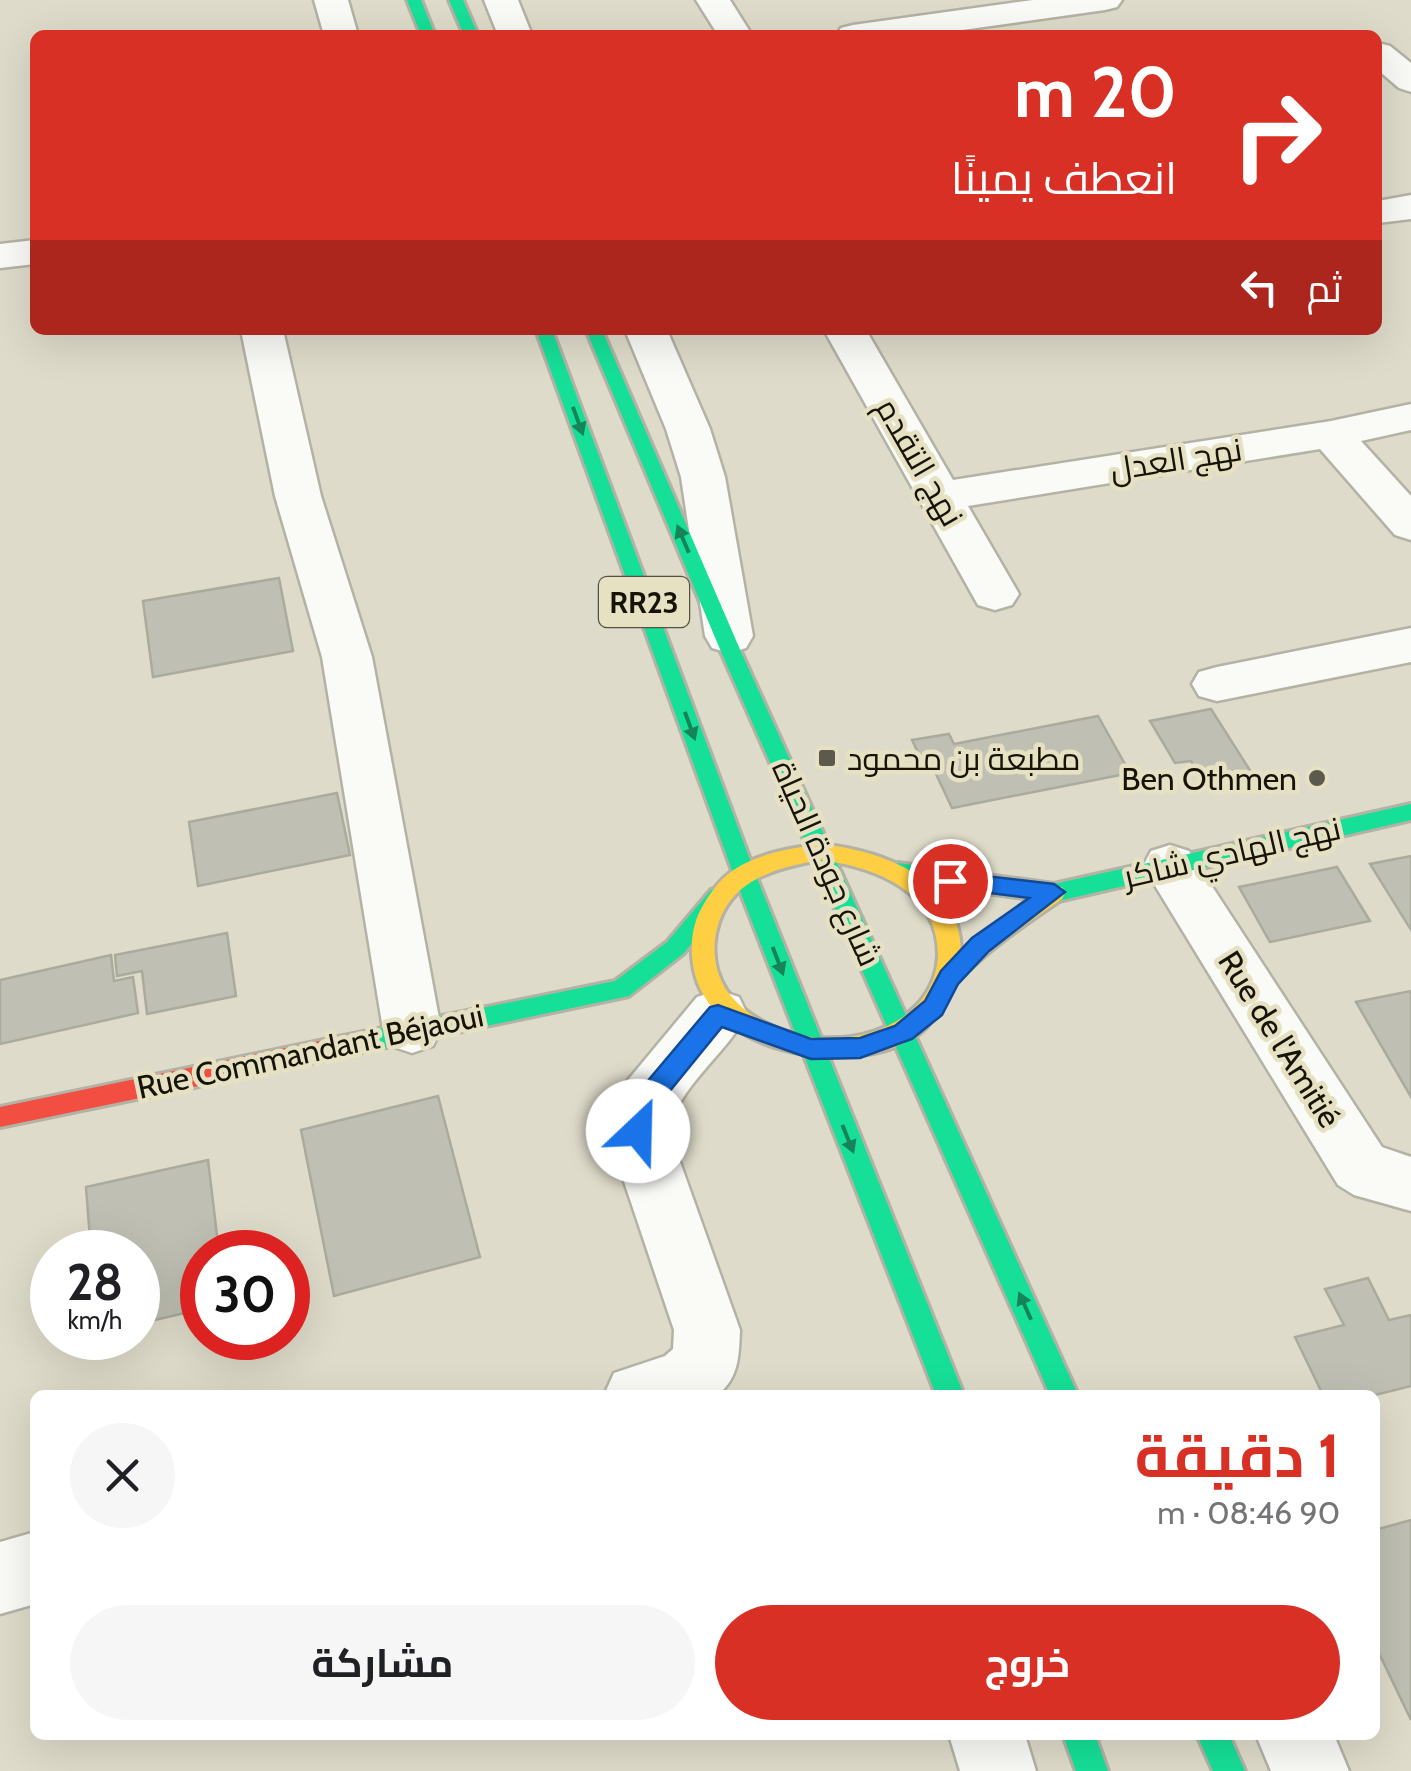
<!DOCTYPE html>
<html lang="ar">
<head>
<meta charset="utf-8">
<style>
  :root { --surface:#fff; --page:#f6f6f6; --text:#202124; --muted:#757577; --accent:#d93025 }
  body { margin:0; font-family:Cabin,Cairo,sans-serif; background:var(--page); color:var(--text); direction:rtl; height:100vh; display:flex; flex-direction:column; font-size:38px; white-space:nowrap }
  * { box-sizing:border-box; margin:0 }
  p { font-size:32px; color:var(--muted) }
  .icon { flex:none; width:55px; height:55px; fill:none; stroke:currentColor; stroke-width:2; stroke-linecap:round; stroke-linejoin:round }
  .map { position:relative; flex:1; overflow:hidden; direction:ltr }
  .drawer { position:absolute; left:30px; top:1390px; width:1350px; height:350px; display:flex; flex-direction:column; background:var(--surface); border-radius:15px; box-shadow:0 10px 40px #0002; direction:rtl }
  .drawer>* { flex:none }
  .banner { position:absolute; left:30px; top:30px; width:1352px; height:305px; border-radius:15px; box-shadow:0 10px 40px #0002; direction:rtl; background:#d93025; color:#fff; overflow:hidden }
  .speed { position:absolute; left:30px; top:1230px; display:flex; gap:20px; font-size:50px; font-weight:700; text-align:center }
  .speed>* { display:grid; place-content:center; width:130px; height:130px; border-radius:50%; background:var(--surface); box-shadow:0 10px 40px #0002; line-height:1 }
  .speed small { font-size:25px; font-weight:400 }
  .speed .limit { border:15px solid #d22; background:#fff; color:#111 }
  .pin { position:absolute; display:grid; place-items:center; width:85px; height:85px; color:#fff; margin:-42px; border:5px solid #fff; border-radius:50%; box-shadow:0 2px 10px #0007 }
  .me { position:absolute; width:110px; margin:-55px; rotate:24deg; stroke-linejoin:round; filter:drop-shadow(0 0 8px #0008) }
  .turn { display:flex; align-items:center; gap:35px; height:210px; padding:0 40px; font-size:45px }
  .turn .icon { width:130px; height:130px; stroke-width:2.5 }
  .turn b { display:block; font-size:70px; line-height:85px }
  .then { display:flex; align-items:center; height:95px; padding:0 40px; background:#0003; gap:20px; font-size:38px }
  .round { display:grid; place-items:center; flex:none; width:105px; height:105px; border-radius:52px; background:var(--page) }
  .overview { display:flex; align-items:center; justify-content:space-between; height:170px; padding:0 40px }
  h1 { font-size:60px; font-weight:700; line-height:75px; color:var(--accent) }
  .cta { display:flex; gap:20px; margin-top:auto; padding:20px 40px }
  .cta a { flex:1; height:115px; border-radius:60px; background:var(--accent); color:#fff; font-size:40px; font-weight:700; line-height:115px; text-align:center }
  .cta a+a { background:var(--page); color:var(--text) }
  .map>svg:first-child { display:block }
  .building { fill:#bfc0b3; stroke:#aaab9d; stroke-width:2.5 }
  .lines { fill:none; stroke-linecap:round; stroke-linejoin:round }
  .street-casing { stroke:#b4b2a5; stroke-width:5 }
  .fast-casing { stroke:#b4b2a5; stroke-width:6 }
  .slow-casing { stroke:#b4b2a5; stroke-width:6 }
  .jam-casing { stroke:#b4b2a5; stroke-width:6 }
  .street { fill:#fafaf7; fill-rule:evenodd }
  .fast { fill:#16e098; fill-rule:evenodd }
  .slow { fill:#ffcf43; fill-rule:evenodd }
  .jam { fill:#f24e42; fill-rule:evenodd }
  .oneway { fill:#168458 }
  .route { fill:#1a73e8; stroke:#114b97; stroke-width:2.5 }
  .poi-dot { fill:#5c5a4d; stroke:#e6e1c2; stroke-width:4 }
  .labels { text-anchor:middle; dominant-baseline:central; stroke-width:9; stroke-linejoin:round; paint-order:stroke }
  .shield { fill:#e6e1c2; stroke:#545240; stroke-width:2.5 }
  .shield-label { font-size:30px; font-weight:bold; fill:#161409 }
  .street-label { font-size:32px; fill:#161409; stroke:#e6e1c2 }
  .poi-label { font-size:32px; fill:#161409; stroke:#e6e1c2; text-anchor:start }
</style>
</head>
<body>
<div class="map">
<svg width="1411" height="1771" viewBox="0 0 1411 1771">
  <rect width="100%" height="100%" fill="#dedbca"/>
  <!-- building -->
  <path class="building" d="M279,578L293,651L153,677L143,601Z
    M1211,709L1251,772L1203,782L1191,761L1175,763L1150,721Z
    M1098,716L1130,773L952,808L929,759L922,761L912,740L949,734L954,744Z
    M337,793L350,855L198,886L189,822Z
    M1411,856V930L1370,864Z
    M1337,867L1370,921L1270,942L1239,887Z
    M227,933L236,996L147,1014L142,971L117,976L115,955Z
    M111,955L114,981L133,977L138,1013L0,1044V980Z
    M1411,991V1097L1356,1002Z
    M438,1096L480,1257L334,1296L301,1130Z
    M208,1160L219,1252H202V1309L138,1324V1252H91L86,1187Z
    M1368,1278L1389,1320L1411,1315V1386L1375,1395H1323L1295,1337L1344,1325L1325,1289Z
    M1411,1520V1720L1375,1645V1530Z"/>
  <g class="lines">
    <!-- street casing -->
    <g class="street-casing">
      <path id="street" d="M314,0H348L358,35H324Z
        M484,0H518L532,35H498Z
        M696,0H730L752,35H718Z
        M1033,0H1122L1117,7L1105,10L926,35H836L841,28L853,25Z
        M1378,43L1390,46L1411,63V92L1399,88L1378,70Z
        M1411,195V219L1378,223V201Z
        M35,240V264L0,268V244Z
        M241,330H283L321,496L372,657L441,1029L433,1046L412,1053L391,1046L383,1029L322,657L275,496Z
        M625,330H667L710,429L725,477L753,636L746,648L729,653L712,648L705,636L681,477L666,429Z
        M824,330H866L953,480L1331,421L1411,404V430L1361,441L1411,496V540L1395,535L1320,449L968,506L1019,594L1012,605L995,610L978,605Z
        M1411,628V662L1217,701L1199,696L1192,684L1199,672L1217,667Z
        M1170,845L1189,851L1382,1147L1411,1157V1211L1354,1195L1338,1185L1143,866L1151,851Z
        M718,990L739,997L747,1014C726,1055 678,1086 669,1131L740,1330C739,1356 739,1377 718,1395H604L614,1373L665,1356L673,1349L674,1330L607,1131L623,1086L697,997Z
        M35,1532V1604L0,1614V1542Z
        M949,1735H1025L1036,1771H960Z
        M1256,1735H1334L1349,1771H1271Z"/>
    </g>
    <!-- fast casing -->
    <g class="fast-casing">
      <path id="fast" d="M407,0H421L435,35H421Z
        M449,0H463L478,35H464Z
        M536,330H552L755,873L964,1395H936L733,873Z
        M586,330H602L742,654L1078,1395H1050L722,654Z
        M1411,804V820L1054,902L898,881L887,872L898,863L1054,884Z
        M719,887L727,890L730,896L727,902L683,954L629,996L329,1059L320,1056L317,1049L320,1042L329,1039L615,981L667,942L711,890Z
        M1063,1735H1095L1108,1771H1076Z
        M1197,1735H1229L1245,1771H1213Z"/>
    </g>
    <!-- slow casing -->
    <g class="slow-casing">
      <path id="slow" d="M821,844C881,851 960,877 961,951L1046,887H1062L1065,893L1062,899C1025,925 984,951 955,985C935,1009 935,1030 900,1045C835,1073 711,1051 694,970C690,950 691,929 700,911C710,892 722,876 740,866C765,852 794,848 821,844ZM821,860C875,867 939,891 938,956C937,974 930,991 918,1004C870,1055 769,1048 727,991C717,976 713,958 715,940C722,883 771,868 821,860Z"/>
    </g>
    <!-- jam casing -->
    <g class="jam-casing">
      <path id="jam" d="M329,1039L338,1042L341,1049L338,1056L329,1059L0,1127V1107Z"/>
    </g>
    <!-- street -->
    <use href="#street" class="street"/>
    <!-- fast -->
    <use href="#fast" class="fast"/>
    <!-- slow -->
    <use href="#slow" class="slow"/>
    <!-- jam -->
    <use href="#jam" class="jam"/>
  </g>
  <!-- one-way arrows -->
  <defs><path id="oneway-solid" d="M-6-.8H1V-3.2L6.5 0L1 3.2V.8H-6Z" transform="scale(2.5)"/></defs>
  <g class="oneway">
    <use href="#oneway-solid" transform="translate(578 421) rotate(70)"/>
    <use href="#oneway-solid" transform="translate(683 539) rotate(-113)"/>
    <use href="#oneway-solid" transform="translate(690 726) rotate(70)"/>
    <use href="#oneway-solid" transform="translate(778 961) rotate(69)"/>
    <use href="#oneway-solid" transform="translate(848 1139) rotate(68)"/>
    <use href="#oneway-solid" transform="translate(1025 1306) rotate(-114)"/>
  </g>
  <!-- route -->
  <path class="route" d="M950,872L1054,884L1065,892L989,951L958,984L942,1015L912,1039L860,1058L811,1059L722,1027L656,1108L647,1139L638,1142L629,1139L625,1131L635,1096L710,1007L718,1005L811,1039L860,1038L895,1026L925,1001L941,971L972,938L1029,898L942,887L938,881L942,875Z"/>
  <!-- markers -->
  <g class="poi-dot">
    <rect x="817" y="748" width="20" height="20" rx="5"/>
    <circle cx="1317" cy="778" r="10"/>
  </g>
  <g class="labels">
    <!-- shield labels -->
    <rect class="shield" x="599" y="577" width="90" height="50" rx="8"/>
    <g class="shield-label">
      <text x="644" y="602">RR23</text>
    </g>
    <!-- street labels -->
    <g class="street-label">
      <text transform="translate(1176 459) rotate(-9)">نهج العدل</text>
      <text transform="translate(920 462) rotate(60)">نهج التقدم</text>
      <text transform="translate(1232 852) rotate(-13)">نهج الهادي شاكر</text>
      <text transform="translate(827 863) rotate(66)">شارع جودة الحياة</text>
      <text transform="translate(1280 1039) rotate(58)">Rue de l'Amitié</text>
      <text transform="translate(310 1051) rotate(-12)">Rue Commandant Béjaoui</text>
    </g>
    <!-- poi labels -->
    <g class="poi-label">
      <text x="847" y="758">مطبعة بن محمود</text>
      <text x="1297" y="778" text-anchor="end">Ben Othmen</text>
    </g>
  </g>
</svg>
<div class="speed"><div>28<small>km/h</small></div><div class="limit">30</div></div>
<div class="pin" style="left:950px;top:881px;background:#d93025"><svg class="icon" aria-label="arrive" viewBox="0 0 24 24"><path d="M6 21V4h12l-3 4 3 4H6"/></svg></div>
<svg class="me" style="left:638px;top:1131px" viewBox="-20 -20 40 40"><circle r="19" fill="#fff"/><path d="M0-13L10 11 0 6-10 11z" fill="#1a73e8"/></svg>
<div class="banner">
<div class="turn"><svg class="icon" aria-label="right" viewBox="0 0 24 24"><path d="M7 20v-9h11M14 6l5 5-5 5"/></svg><div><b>20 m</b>انعطف يمينًا</div></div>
<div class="then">ثم<svg class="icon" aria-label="left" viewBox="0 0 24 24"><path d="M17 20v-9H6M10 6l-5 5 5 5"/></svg></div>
</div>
<section class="drawer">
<div class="overview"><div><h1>1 دقيقة</h1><p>90 m · 08:46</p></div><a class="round"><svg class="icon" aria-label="close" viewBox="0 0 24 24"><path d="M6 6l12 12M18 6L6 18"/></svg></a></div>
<div class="cta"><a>خروج</a><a>مشاركة</a></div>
</section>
</div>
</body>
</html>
